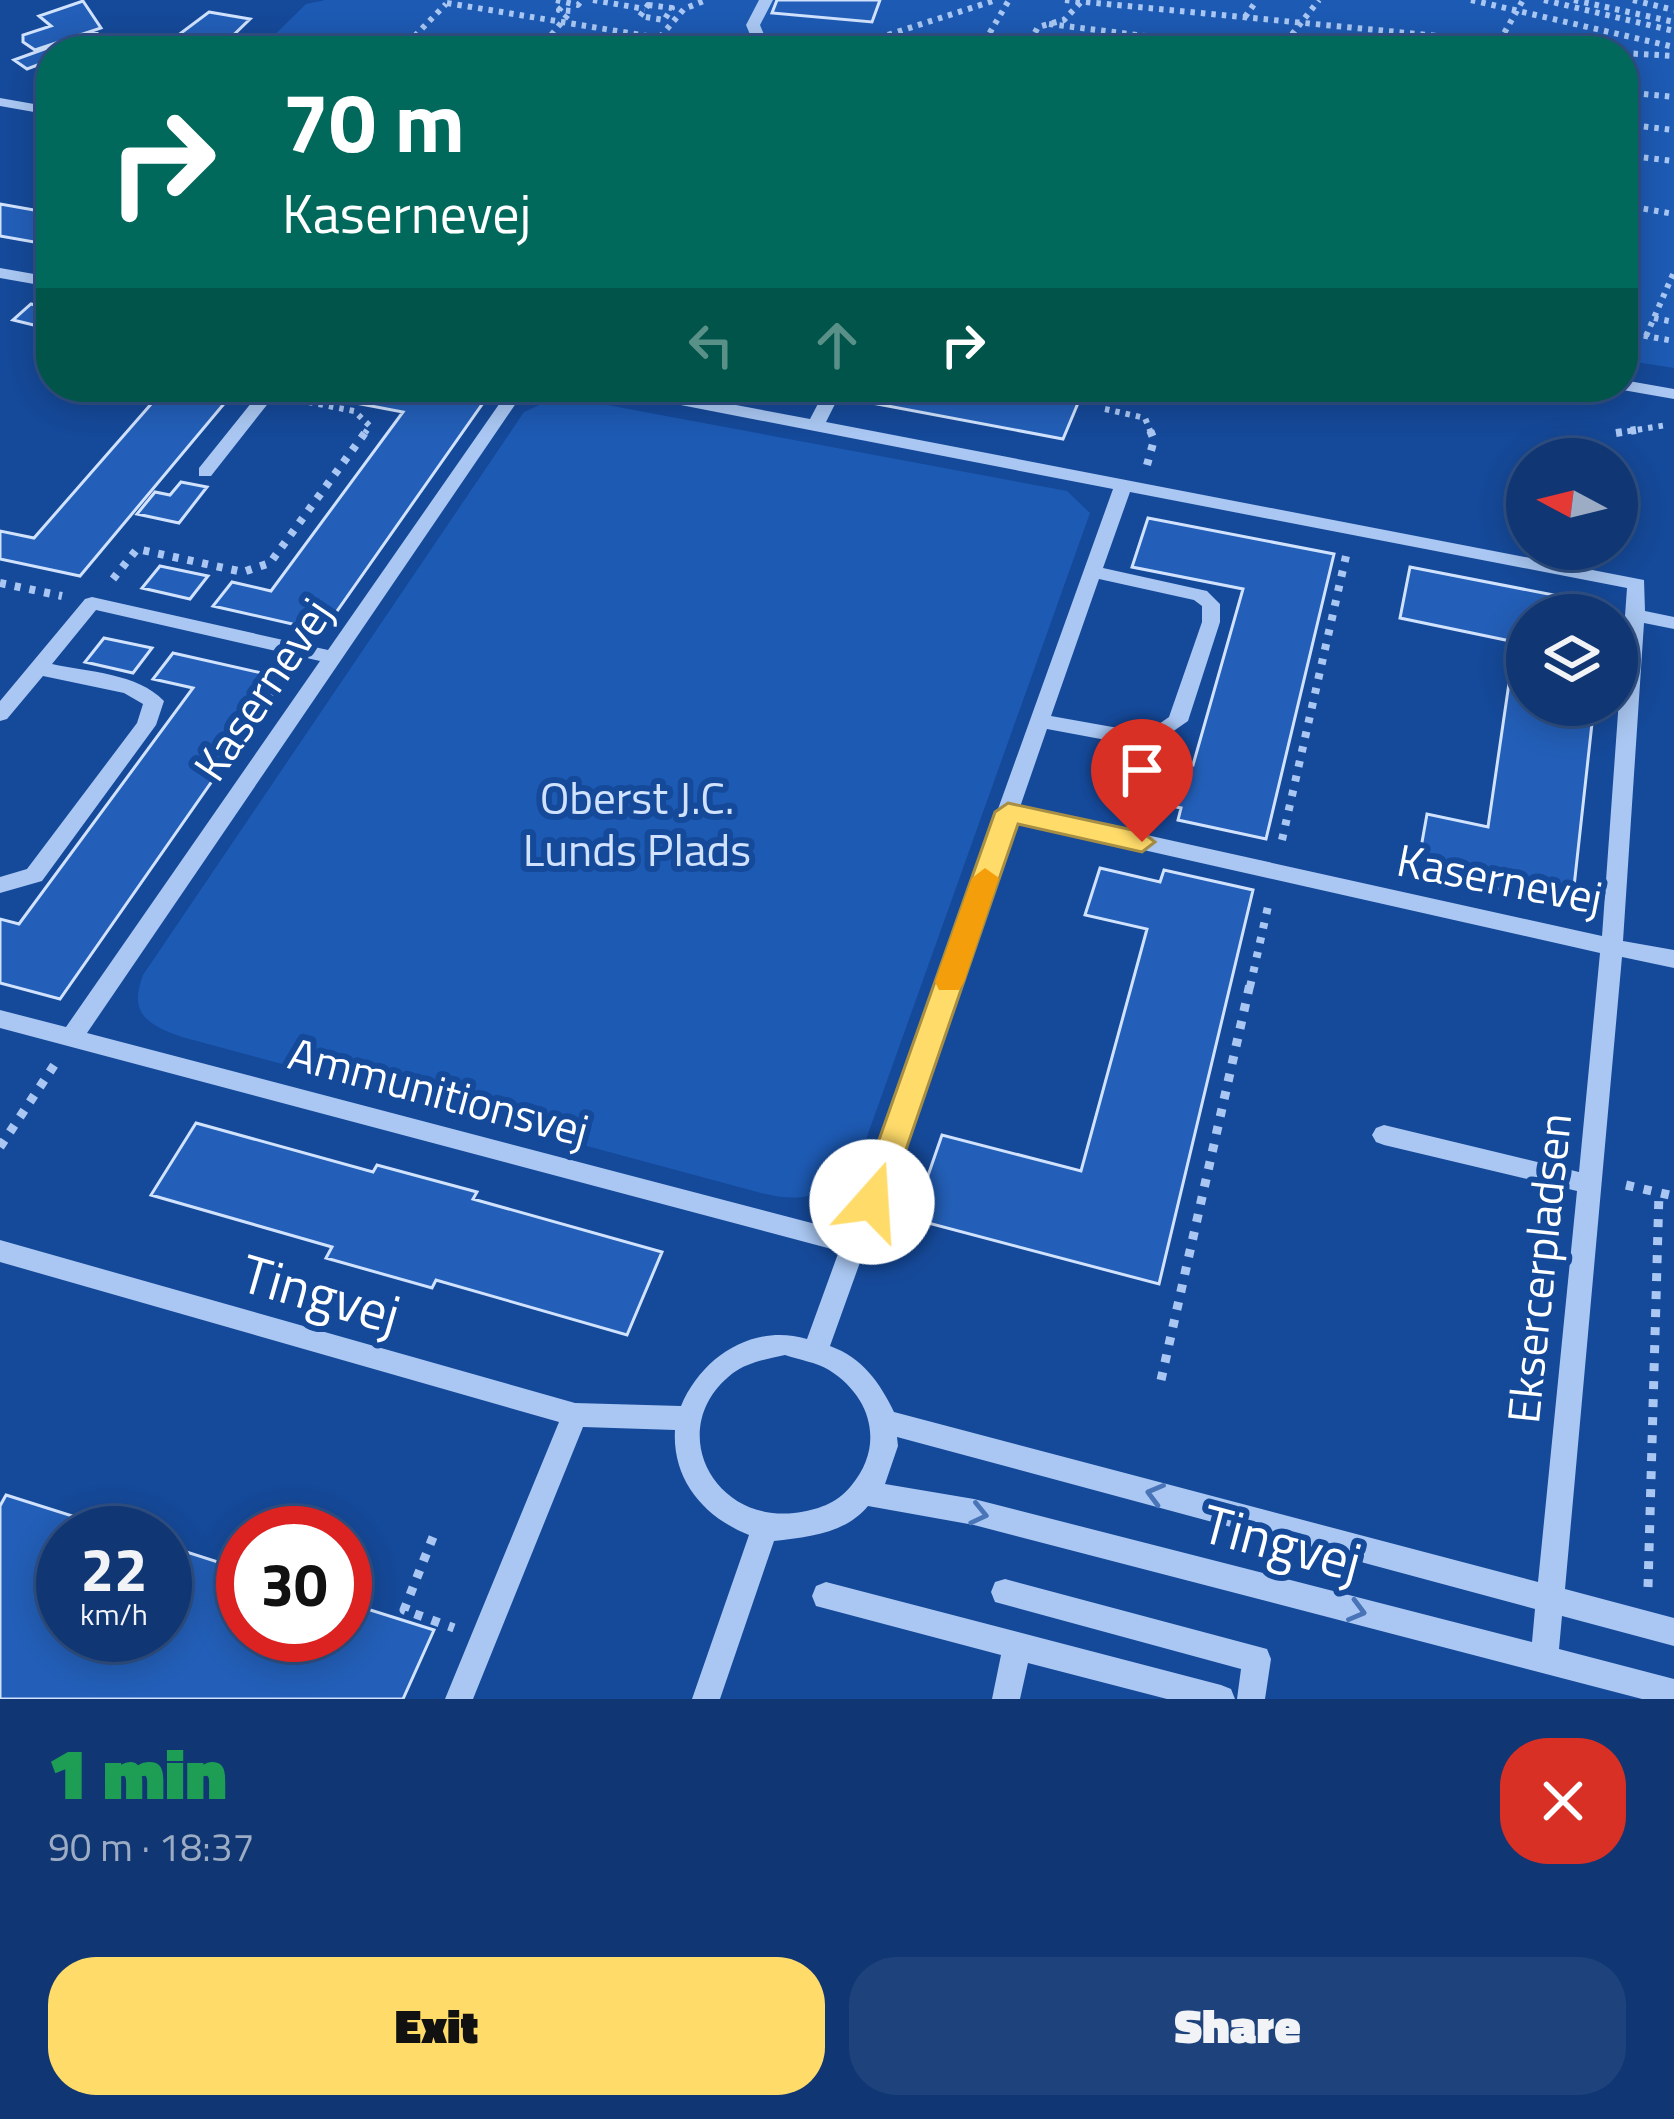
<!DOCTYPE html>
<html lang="en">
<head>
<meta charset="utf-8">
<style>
  :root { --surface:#103773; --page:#1e427b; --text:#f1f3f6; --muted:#9cacc4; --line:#305185; --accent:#ffdb6a }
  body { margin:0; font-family:"Titillium Web",sans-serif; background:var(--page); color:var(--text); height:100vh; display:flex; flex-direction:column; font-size:45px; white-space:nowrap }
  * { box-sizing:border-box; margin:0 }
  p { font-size:39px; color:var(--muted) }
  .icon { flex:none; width:66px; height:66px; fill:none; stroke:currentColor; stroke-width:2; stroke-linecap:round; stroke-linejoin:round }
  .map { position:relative; height:1699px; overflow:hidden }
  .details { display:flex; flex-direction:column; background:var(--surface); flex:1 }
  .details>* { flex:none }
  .guide { position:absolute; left:36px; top:36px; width:1602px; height:366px; border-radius:48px; box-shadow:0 6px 30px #0003,0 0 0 3px var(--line); background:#00695c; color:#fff; overflow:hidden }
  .needle { width:78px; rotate:277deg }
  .controls { position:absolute; left:1506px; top:438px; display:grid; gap:24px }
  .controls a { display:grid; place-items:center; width:132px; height:132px; border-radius:50%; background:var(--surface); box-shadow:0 6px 30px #0003,0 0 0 3px var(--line); font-size:60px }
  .speed { position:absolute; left:36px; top:1506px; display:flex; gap:24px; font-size:60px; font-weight:700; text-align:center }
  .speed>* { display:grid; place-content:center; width:156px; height:156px; border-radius:50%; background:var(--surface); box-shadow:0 6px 30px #0003,0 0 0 3px var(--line); line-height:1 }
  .speed small { font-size:30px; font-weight:400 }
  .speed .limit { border:18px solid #d22; background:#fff; color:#111 }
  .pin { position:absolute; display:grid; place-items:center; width:102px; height:102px; color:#fff; margin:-123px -51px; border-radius:50% 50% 50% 0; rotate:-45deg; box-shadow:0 0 12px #0007 }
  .pin .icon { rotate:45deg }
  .me { position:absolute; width:132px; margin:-66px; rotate:19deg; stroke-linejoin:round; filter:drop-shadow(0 0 9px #0008) }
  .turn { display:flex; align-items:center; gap:42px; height:252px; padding:0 48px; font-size:54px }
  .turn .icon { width:156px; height:156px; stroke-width:2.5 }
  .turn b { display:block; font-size:84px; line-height:102px }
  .lanes { display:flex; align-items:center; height:114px; padding:0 48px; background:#0003; justify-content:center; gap:60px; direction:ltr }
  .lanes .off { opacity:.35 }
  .round { display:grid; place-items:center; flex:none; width:126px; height:126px; border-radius:48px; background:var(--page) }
  .head { display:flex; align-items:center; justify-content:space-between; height:204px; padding:0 48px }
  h1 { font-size:72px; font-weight:800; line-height:90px; color:#1e9e55 }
  .action { display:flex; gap:24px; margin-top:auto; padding:24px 48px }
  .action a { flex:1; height:138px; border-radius:48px; background:var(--accent); color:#111; font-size:48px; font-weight:800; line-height:138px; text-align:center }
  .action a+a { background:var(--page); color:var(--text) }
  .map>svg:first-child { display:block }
  .green { fill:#1d5ab3 }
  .building { fill:#235fb8; stroke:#d0e2fd; stroke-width:3 }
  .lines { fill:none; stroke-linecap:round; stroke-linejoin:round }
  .minor-tunnel { stroke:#3864a8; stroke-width:15; stroke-dasharray:15 8; stroke-linecap:butt }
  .path-far2 { stroke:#a9c7f2; stroke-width:6; stroke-dasharray:4.5 6; stroke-linecap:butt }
  .path-far1 { stroke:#a9c7f2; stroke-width:8; stroke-dasharray:6 9; stroke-linecap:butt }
  .path { stroke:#a9c7f2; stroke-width:9; stroke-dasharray:8 10; stroke-linecap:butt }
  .minor { fill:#a9c7f2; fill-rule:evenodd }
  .oneway { stroke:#4975b8 }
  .route { fill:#ffdb6a; stroke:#a68e45; stroke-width:3 }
  .slow { fill:#f59e0b }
  .labels { text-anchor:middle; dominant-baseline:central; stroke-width:12; stroke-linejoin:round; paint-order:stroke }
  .street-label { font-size:45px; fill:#fff; stroke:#154999 }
  .park-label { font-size:45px; fill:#d0e2fd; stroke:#154999 }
  .near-street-label { font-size:54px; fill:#fff; stroke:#154999 }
</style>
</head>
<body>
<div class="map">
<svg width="1674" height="1699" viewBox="0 0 1674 1699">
  <rect width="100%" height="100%" fill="#154999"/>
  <!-- green -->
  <path class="green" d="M325,0H1674V368L1623,360V51H258L306,4Z
    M559,396L1067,491L1090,513L859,1159C833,1196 804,1204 761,1193L182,1037C148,1025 128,1014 143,975L524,412Z"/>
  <!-- building -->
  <path class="building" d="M777,0H880L872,22L772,13Z
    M83,1L101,28L35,50L23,42V35L51,26L39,16Z
    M209,12L250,19L217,51H157Z
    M94,31L106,40L76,51H51V60L27,69L14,60Z
    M0,204L51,213V245L0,236Z
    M31,304L51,309V319L42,327L13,320Z
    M166,387H238L80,576L0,559V531L34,538Z
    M300,387H461L490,393L323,631L213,606L232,582L271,591L403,412L297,392Z
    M787,387H1034L1081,396L1063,439Z
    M181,482L207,487L179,523L137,514L155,492L170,495Z
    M1148,518L1334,554L1266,839L1178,820L1181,808L1122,795L1135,753L1193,765L1243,589L1132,567Z
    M160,566L208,576L190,599L142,588Z
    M1410,567L1605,605L1603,615H1527V705H1594L1572,905L1480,884L1482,873L1419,859L1427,814L1488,827L1515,642L1400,618Z
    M104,638L152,648L133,673L85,662Z
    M173,653L284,678L60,999L0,983V919L19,924L193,688L153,679Z
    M1100,868L1160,882L1164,870L1253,890L1159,1284L913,1219L942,1135L1081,1171L1147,929L1085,915Z
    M196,1123L373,1172L377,1165L477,1192L473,1199L662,1252L627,1335L436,1280L432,1288L326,1258L332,1247L151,1195Z
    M6,1495L126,1533H63V1635H165V1545L243,1570V1635H345V1602L434,1630L403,1699H0V1506Z"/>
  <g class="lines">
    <!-- minor-tunnel -->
    <path class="minor-tunnel" d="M827,402L835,387"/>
    <!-- path-far2 -->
    <path class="path-far2" d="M556,0L578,5L582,0
      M593,0L645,9
      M1065,0L1595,51
      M1471,0L1674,47
      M1544,0L1674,31
      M1574,0L1674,22
      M1633,0L1674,10
      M447,3L732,50
      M648,5L672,8L664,20L640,16Z
      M1245,17L1257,0
      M1049,24L1266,51
      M660,37L684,9L706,0
      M1031,39L1132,51
      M1285,44L1359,51
      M400,51L446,4
      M538,51L571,11L559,10L565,3
      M838,51L996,0
      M979,51L1009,0
      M1025,51L1038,27L1064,20L1081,2
      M1279,51L1319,0
      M1494,51L1523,0
      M1623,53L1674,56
      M1623,92L1674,97
      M1623,124L1674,130
      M1623,155L1674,161
      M1623,205L1674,214
      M1654,318L1674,322
      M1623,332L1674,341
      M1646,336L1674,272
      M298,400L354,411L370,426L365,433
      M1105,409L1145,418L1151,433
      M1617,433L1667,425"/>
    <!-- path-far1 -->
    <path class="path-far1" d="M1616,433L1636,430
      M1147,465L1154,440L1150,430
      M113,579L137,549L243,572L270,563L367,430
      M0,583L62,596
      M1282,840L1346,556
      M1250,987L1269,902"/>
    <!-- path -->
    <path class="path" d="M0,1147L55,1064
      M1626,1185L1674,1196
      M1161,1380L1250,984
      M433,1537L404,1610L454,1628
      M1648,1587L1659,1192"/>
    <!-- minor -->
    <path class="minor" d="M759,0H773L760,25L771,51H757L746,25Z
      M0,98L51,107V115L0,106Z
      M0,268L51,277V287L0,278Z
      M1623,380L1674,389V399L1617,389L1623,387Z
      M264,387H281L211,476H199V468Z
      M511,387H527L87,1033L846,1232L1113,489L614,392L606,387H640L810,419L821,398L827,397L836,402L826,422L1644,580L1645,611L1674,617V629L1644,623L1623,941L1674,950V968L1622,957L1565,1589L1674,1618V1646L1562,1616L1559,1649L1674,1679V1699H1642L974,1525L868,1506C845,1534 807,1537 774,1541L720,1699H692L749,1535C704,1517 672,1480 675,1430L583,1427L473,1699H445L559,1422L0,1262V1240L575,1403L681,1406C702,1356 754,1323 807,1339L839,1251L0,1028V1010L66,1027L320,661L96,610L52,664C88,672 137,673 164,701L156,725L42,881L0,893V877L27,869L137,723L143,704L124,693L43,676L7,719L0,721V701L85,599L92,597L328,650ZM1130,492L1627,588L1602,936L1020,807L1047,729L1149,748L1188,721L1220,622V604L1207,591L1103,568ZM1099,579L1194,600L1202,606V622L1169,717L1146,733L1051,716ZM1015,821L1600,953L1579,1172L1384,1125L1376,1128L1372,1135L1376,1142L1384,1145L1577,1191L1538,1582L894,1412C880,1383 863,1358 830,1346L863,1254L869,1245L867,1241ZM785,1355C799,1360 816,1362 829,1370C872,1397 885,1446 851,1486C836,1504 817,1510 794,1513C711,1522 664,1426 733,1373C748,1362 767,1359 785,1355ZM897,1437L1535,1609L1532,1642L974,1499L885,1484L898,1446Z
      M1005,1579L1267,1649L1271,1659L1265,1699H1237L1241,1669L995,1602L991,1592L995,1582Z
      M826,1582L1221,1685L1231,1689L1235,1699H1167L1028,1663L1020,1699H992L1001,1655L816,1606L812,1596L816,1586Z"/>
  </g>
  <!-- one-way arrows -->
  <defs><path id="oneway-chevron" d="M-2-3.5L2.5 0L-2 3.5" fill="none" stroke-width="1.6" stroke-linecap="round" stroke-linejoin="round" transform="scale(3)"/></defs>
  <g class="oneway">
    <use href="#oneway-chevron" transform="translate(1155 1494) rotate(-165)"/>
    <use href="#oneway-chevron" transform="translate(979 1514) rotate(13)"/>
    <use href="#oneway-chevron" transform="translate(1357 1611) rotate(15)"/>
  </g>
  <!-- route -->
  <path class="route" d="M1008,803L1142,832L1155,842L1142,852L1018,824L888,1202L883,1211L872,1215L861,1211L857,1202L995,812Z"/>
  <!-- slow -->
  <path class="slow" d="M985,868L999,878L964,982L959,990H939L935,982L972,878Z"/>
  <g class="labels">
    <!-- street labels -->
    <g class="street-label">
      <text transform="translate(262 689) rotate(-56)">Kasernevej</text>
      <text transform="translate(1500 878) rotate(11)">Kasernevej</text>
      <text transform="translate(439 1091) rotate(15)">Ammunitionsvej</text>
      <text transform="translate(1538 1268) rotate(-84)">Eksercerpladsen</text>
    </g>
    <!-- park labels -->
    <g class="park-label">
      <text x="637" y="797">Oberst J.C.<tspan x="637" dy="52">Lunds Plads</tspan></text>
    </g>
    <!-- near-street labels -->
    <g class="near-street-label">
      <text transform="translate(321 1293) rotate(16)">Tingvej</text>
      <text transform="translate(1282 1542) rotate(15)">Tingvej</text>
    </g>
  </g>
</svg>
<div class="controls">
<a><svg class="needle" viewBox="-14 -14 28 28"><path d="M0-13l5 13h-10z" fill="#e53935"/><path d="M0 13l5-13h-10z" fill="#9cacc4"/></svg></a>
<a><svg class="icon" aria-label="layers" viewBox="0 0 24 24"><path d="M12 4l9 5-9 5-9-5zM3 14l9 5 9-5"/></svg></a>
</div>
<div class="speed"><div>22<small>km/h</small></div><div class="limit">30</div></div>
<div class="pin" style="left:1142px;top:842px;background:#d93025"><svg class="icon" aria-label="arrive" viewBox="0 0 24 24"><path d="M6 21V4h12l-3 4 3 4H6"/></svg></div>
<svg class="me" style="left:872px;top:1202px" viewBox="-20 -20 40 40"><circle r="19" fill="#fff"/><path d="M0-13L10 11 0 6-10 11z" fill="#ffdb6a"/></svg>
<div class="guide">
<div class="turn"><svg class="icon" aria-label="right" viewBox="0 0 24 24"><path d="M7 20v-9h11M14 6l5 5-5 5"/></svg><div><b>70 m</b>Kasernevej</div></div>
<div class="lanes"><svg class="icon off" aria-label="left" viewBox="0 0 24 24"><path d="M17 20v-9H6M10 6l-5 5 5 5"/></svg><svg class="icon off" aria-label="ahead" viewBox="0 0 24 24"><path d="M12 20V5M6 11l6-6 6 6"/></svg><svg class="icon" aria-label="right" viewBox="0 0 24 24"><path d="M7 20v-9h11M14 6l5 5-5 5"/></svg></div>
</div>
</div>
<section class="details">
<div class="head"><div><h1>1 min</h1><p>90 m · 18:37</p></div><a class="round" style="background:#d93025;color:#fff"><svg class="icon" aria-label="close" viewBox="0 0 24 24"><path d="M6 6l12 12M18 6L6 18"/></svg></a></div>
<div class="action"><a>Exit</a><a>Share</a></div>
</section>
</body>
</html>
